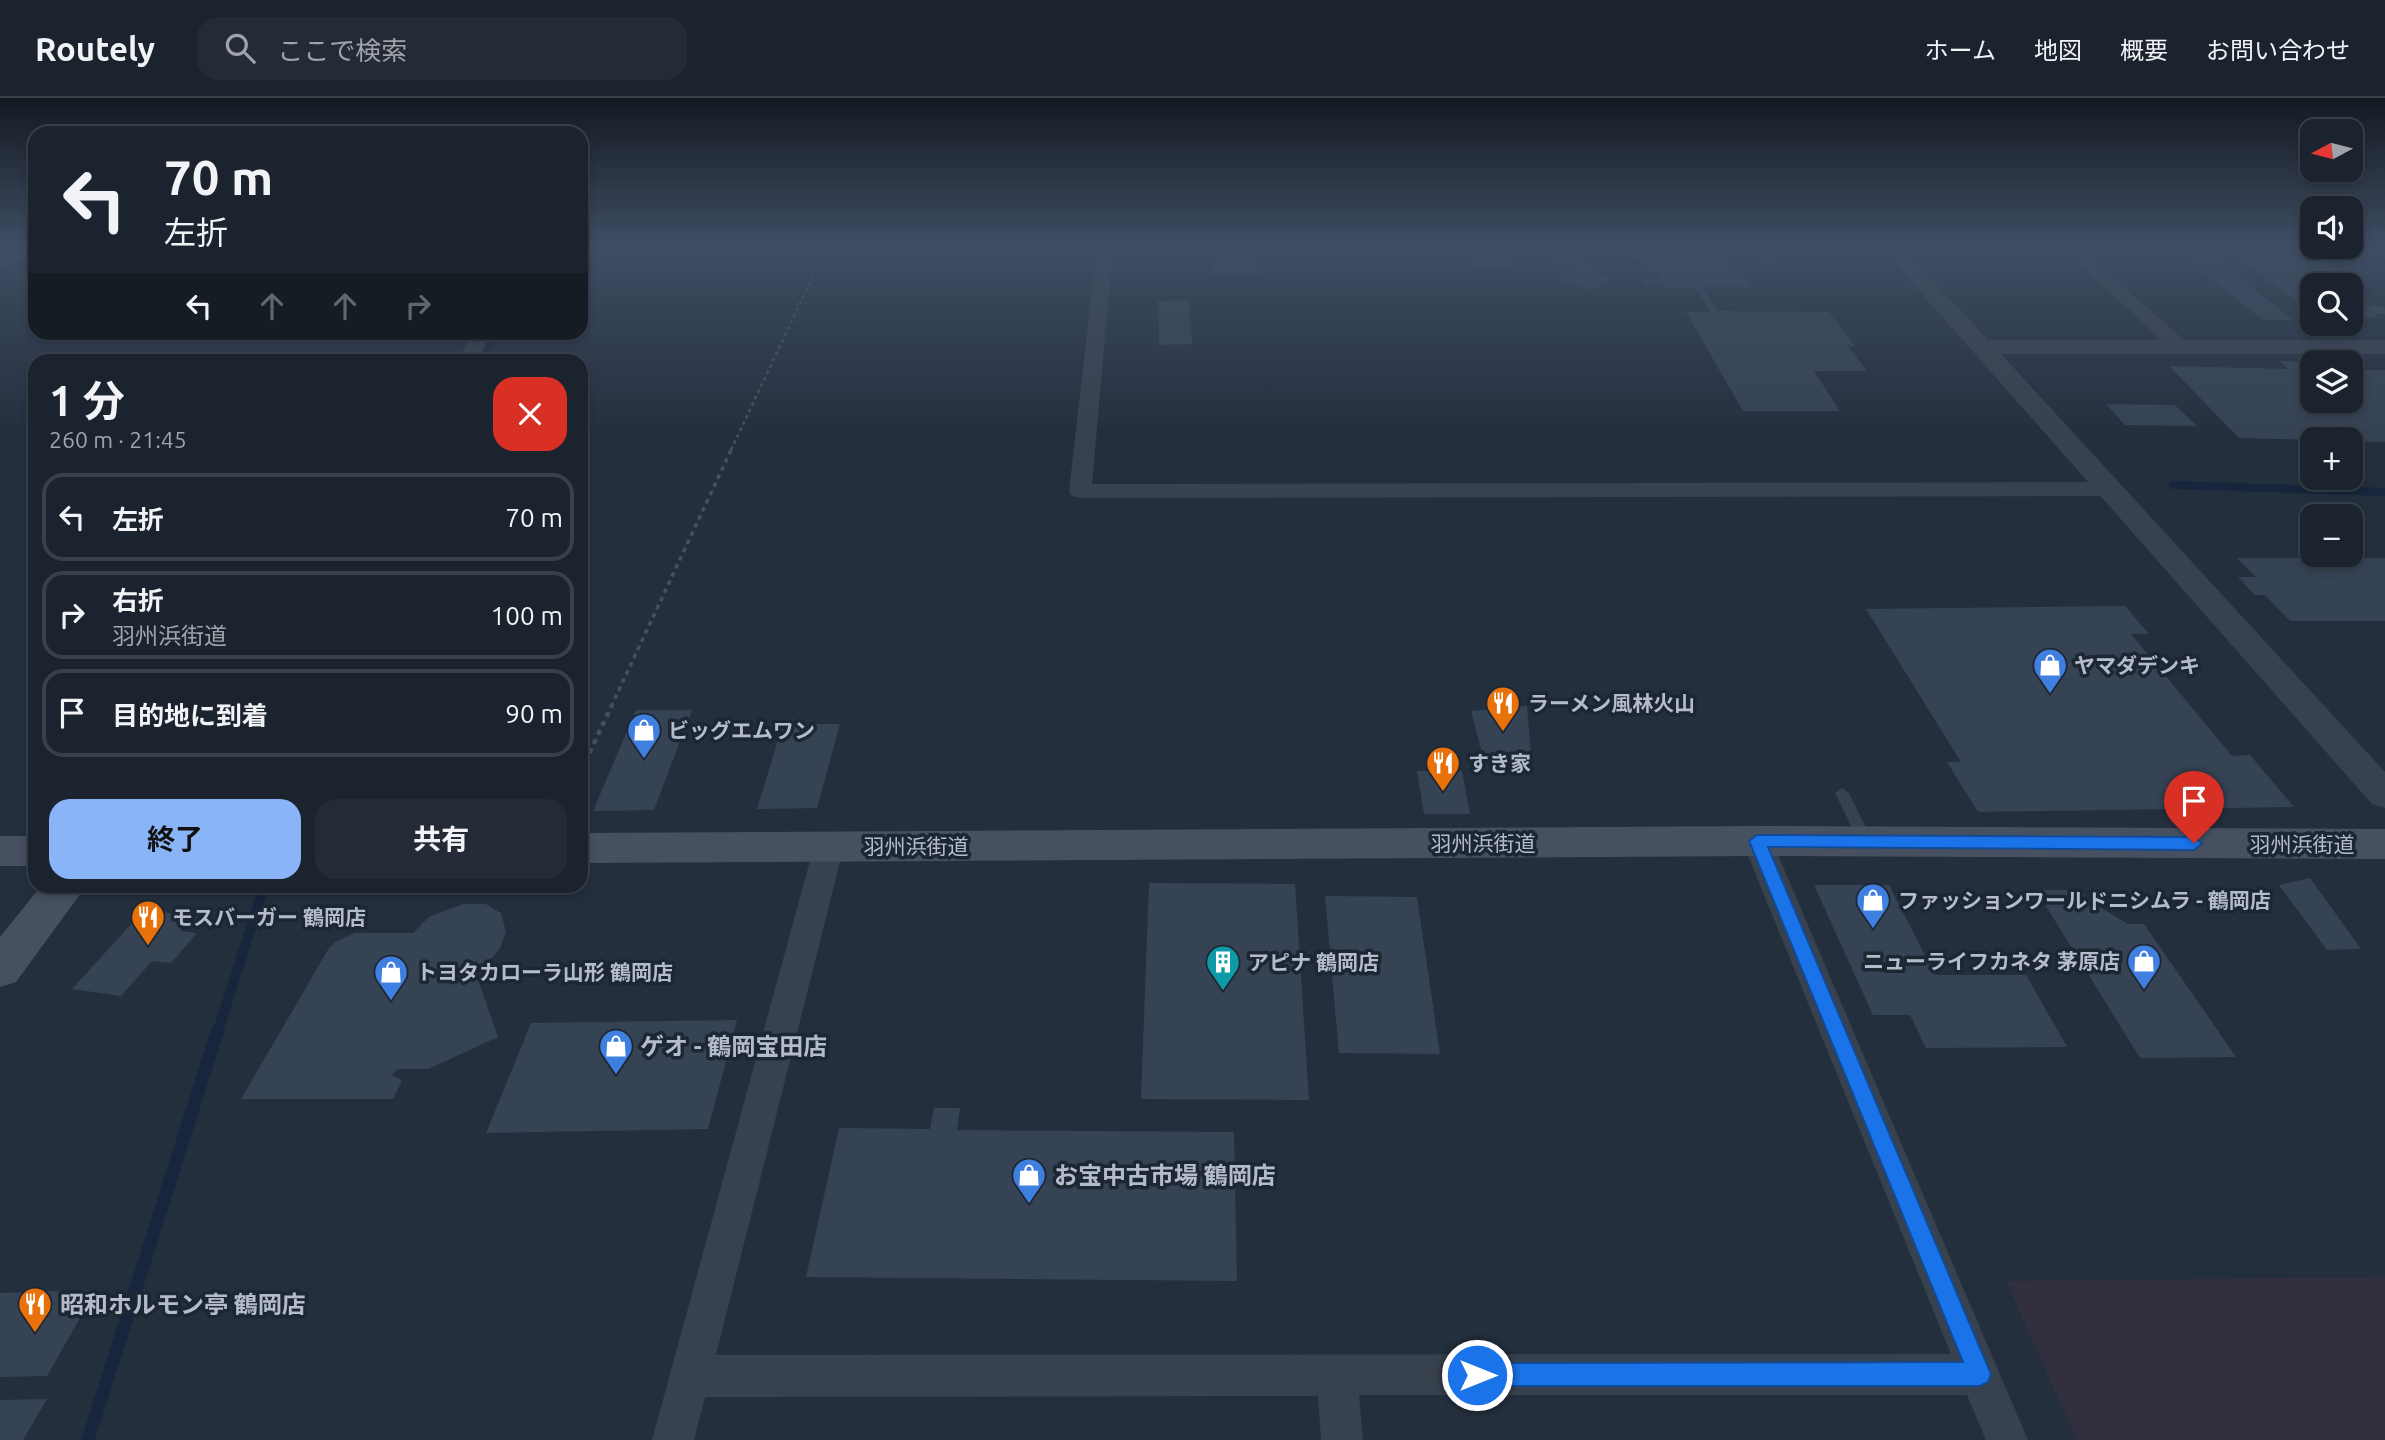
<!DOCTYPE html>
<html lang="ja">
<head>
<meta charset="utf-8">
<style>
  :root { --surface:#1b232e; --page:#242b36; --text:#f1f3f6; --muted:#a0a4aa; --line:#39404a; --accent:#8ab4f8 }
  body { margin:0; font-family:Ubuntu,"Noto Sans JP",sans-serif; background:var(--page); color:var(--text); height:100vh; display:flex; flex-direction:column; font-size:26px; white-space:nowrap }
  * { box-sizing:border-box; margin:0 }
  p { font-size:23px; color:var(--muted) }
  .icon { flex:none; width:38px; height:38px; fill:none; stroke:currentColor; stroke-width:2; stroke-linecap:round; stroke-linejoin:round }
  .map { position:relative; flex:1; overflow:hidden }
  .sheet { position:absolute; left:28px; top:256px; width:560px; height:539px; display:flex; flex-direction:column; background:var(--surface); border-radius:21px; box-shadow:0 4px 10px #0003,0 0 0 2px var(--line) }
  .sheet>* { flex:none }
  .guide { position:absolute; left:28px; top:28px; width:560px; height:214px; border-radius:21px; box-shadow:0 4px 10px #0003,0 0 0 2px var(--line); background:#1b232e; color:var(--text); overflow:hidden }
  .needle { width:46px; rotate:263deg }
  .fabs { position:absolute; left:2300px; top:21px; display:grid; gap:14px }
  .fabs a { display:grid; place-items:center; width:63px; height:63px; border-radius:14px; background:var(--surface); box-shadow:0 4px 10px #0003,0 0 0 2px var(--line); font-size:35px }
  .pin { position:absolute; display:grid; place-items:center; width:60px; height:60px; color:#fff; margin:-72px -30px; border-radius:50% 50% 50% 0; rotate:-45deg; box-shadow:0 0 7px #0007 }
  .pin .icon { rotate:45deg }
  .me { position:absolute; width:77px; margin:-38px; rotate:90deg; stroke-linejoin:round; filter:drop-shadow(0 0 5px #0008) }
  .turn { display:flex; align-items:center; gap:24px; height:147px; padding:0 21px; font-size:32px }
  .turn .icon { width:91px; height:91px; stroke-width:2.5 }
  .turn b { display:block; font-size:49px; line-height:60px }
  .lanes { display:flex; align-items:center; height:66px; padding:0 21px; background:#0003; justify-content:center; gap:35px; direction:ltr }
  .lanes .off { opacity:.35 }
  .round { display:grid; place-items:center; flex:none; width:74px; height:74px; border-radius:21px; background:var(--page) }
  .overview { display:flex; align-items:center; justify-content:space-between; height:119px; padding:0 21px }
  h1 { font-size:42px; font-weight:700; line-height:52px }
  .action { display:flex; gap:14px; margin-top:auto; padding:14px 21px }
  .action a { flex:1; height:80px; border-radius:21px; background:var(--accent); color:#111; font-size:28px; font-weight:700; line-height:80px; text-align:center }
  .action a+a { background:var(--page); color:var(--text) }
  ul { padding:0; list-style:none }
  li { display:flex; align-items:center; gap:21px; height:88px; margin:0 14px 10px; padding:0 7px; border:4px solid var(--line); border-radius:21px }
  li div { flex:1 }
  li b { display:block; font-size:26px }
  li em { font-style:normal }
  header { display:flex; align-items:center; gap:42px; box-sizing:border-box; height:98px; padding:0 35px; background:var(--surface); border-bottom:2px solid var(--line) }
  header strong { font-size:33px }
  nav { display:flex; gap:38px; margin-inline-start:auto; font-size:24px }
  .search { width:490px; height:63px; background:var(--page); display:flex; align-items:center; gap:18px; box-sizing:border-box; padding:0 24px; border-radius:21px; color:var(--muted); font-size:26px }
  .map>svg:first-child { display:block }
  .medical { fill:#32303f }
  .lines { fill:none; stroke-linecap:round; stroke-linejoin:round }
  .stream-far3 { stroke:#17263c; stroke-width:6 }
  .stream-far2 { stroke:#17263c; stroke-width:8 }
  .stream-far1 { stroke:#17263c; stroke-width:10 }
  .stream { stroke:#17263c; stroke-width:13 }
  .building { fill:#364354 }
  .path-far2 { stroke:#3f5557; stroke-width:2.5; stroke-dasharray:3.5 3.5; stroke-linecap:butt }
  .path-far1 { stroke:#3f5557; stroke-width:3.5; stroke-dasharray:4.5 4.5; stroke-linecap:butt }
  .path { stroke:#3f5557; stroke-width:4.5; stroke-dasharray:5 5; stroke-linecap:butt }
  .service { fill:#38414e; fill-rule:evenodd }
  .minor { fill:#38414e; fill-rule:evenodd }
  .tertiary { fill:#38414e; fill-rule:evenodd }
  .secondary { fill:#465061; fill-rule:evenodd }
  .route { fill:#1a73e8; stroke:#114b97; stroke-width:2 }
  .labels { text-anchor:middle; dominant-baseline:central; stroke-width:7; stroke-linejoin:round; paint-order:stroke }
  .poi-label { font-size:21px; font-weight:bold; fill:#b4bcc9; stroke:#1d2633; text-anchor:start }
  .street-label { font-size:21px; fill:#b4bcc9; stroke:#1d2633 }
  .near-poi-label { font-size:24px; font-weight:bold; fill:#b4bcc9; stroke:#1d2633; text-anchor:start }
</style>
</head>
<body>
<header>
<strong>Routely</strong>
<div class="search"><svg class="icon" aria-label="search" viewBox="0 0 24 24"><circle cx="10" cy="10" r="6"/><path d="M15 15l6 6"/></svg>ここで検索</div>
<nav><a>ホーム</a><a>地図</a><a>概要</a><a>お問い合わせ</a></nav>
</header>
<div class="map">
<svg width="2385" height="1342" viewBox="0 0 2385 1342">
  <rect width="100%" height="100%" fill="#242f3e"/>
  <!-- medical -->
  <path class="medical" d="M2385,1179V1342H2077L2006,1183Z"/>
  <g class="lines">
    <!-- stream-far3 -->
    <path class="stream-far3" d="M483,262L495,234"/>
    <!-- stream-far2 -->
    <path class="stream-far2" d="M2173,387L2385,394"/>
    <!-- stream-far1 -->
    <path class="stream-far1" d="M218,933L264,788"/>
    <!-- stream -->
    <path class="stream" d="M88,1342L218,931"/>
  </g>
  <!-- building -->
  <path class="building" d="M1460,148H1511L1508,153L1516,168L1475,170L1467,154Z
    M1544,148H1592L1582,156L1592,170L1608,179V185L1591,191L1567,186L1559,179L1560,176L1572,170L1570,167H1557L1552,158H1566Z
    M2183,148H2359L2365,152H2188Z
    M1749,151H1771L1783,165L1761,166Z
    M1642,152H1722L1736,173H1741L1752,189H1702L1718,213L1829,214L1855,248H1848L1867,273H1814L1840,313H1743L1686,214H1711L1696,190H1664L1662,186H1646L1643,181H1660L1656,174H1648L1641,162H1632L1629,156H1645Z
    M2181,156H2217L2229,165H2193Z
    M2291,157L2299,163H2322L2336,172H2313L2334,187H2312V211L2299,205L2234,158Z
    M1212,160L1262,161L1264,176H1212Z
    M2199,171H2228L2293,222H2263Z
    M2350,198L2365,208H2381L2385,211V216H2374L2378,219H2350Z
    M1189,202L1192,246L1159,247L1158,203Z
    M2279,263L2307,264L2312,268V303H2350V272H2385V344L2239,340L2169,268L2288,271Z
    M2106,306L2175,307L2197,328L2125,327Z
    M2237,460H2385V523H2290L2265,497H2255L2238,479H2256Z
    M2125,508L2149,536H2131L2232,658L2250,657L2294,709L1978,714L1947,664H1961L1866,511Z
    M1527,608L1531,657L1483,658L1471,613Z
    M636,612H692L654,712L593,713Z
    M783,626H840L817,710L757,711Z
    M1417,673H1462L1470,716H1424Z
    M2310,780L2361,851L2327,852L2279,787Z
    M1149,785L1295,786L1309,1002L1141,1001Z
    M1814,787H1889L1935,877H2026L2067,949L1926,950L1910,917H1873Z
    M2036,792H2081L2092,808H2098L2128,826H2144L2236,959L2140,960Z
    M1325,798L1417,799L1440,956L1339,955Z
    M463,806H486L501,815L506,834L500,850L493,859L474,870L498,939L428,971H398L392,977L402,982L393,1001H241L329,850L335,844L355,835H413L429,819Z
    M144,812L193,818L180,833L197,835L171,865L152,863L121,898L72,891Z
    M737,922L708,1031L486,1035L531,925Z
    M934,1010H960L957,1032L1234,1034L1237,1183L806,1179L839,1030L930,1031Z
    M96,1192L47,1278L0,1279V1195Z
    M47,1301L23,1342H0V1302Z"/>
  <g class="lines">
    <!-- path-far2 -->
    <path class="path-far2" d="M731,352L827,148"/>
    <!-- path-far1 -->
    <path class="path-far1" d="M611,609L732,350"/>
    <!-- path -->
    <path class="path" d="M581,673L612,607"/>
    <!-- service -->
    <path class="service" d="M1842,690L1849,695L1873,744L1871,748H1861L1859,744L1835,695Z"/>
    <!-- minor -->
    <path class="minor" d="M21,148H35V153L0,174V161Z
      M1097,148H1113L1092,386L2109,384L2117,386L2120,391L2117,396L2109,398L1080,400L1072,398L1069,393Z
      M2061,148H2078L2187,245L2189,249L2187,253H2173Z
      M471,234H490L478,262H460Z
      M1757,732L1767,735L1772,743L2028,1342H1986L1967,1297H1359L1363,1342H1321L1318,1298L705,1299L694,1342H652L814,748L819,740L829,737L839,740L844,748L716,1257L1951,1256L1742,743L1747,735Z"/>
    <!-- tertiary -->
    <path class="tertiary" d="M1880,148H1901L1988,242H2385V256H2001L2385,674V710L2372,706Z
      M2362,148H2385V162L2365,152Z"/>
    <!-- secondary -->
    <path class="secondary" d="M1757,728L2385,731V761L1757,758L581,765V735Z
      M0,738H35V768H0Z
      M41,788H86L16,884L0,889V839Z"/>
  </g>
  <!-- sky -->
  <linearGradient id="sky" x2="0" y2="1"><stop stop-color="#141a22"/><stop offset="0.44" stop-color="#3f4d63"/><stop offset="1" stop-color="#3f4d63" stop-opacity="0"/></linearGradient>
  <rect width="2385" height="336" fill="url(#sky)"/>
  <!-- route -->
  <path class="route" d="M1757,737L2194,739L2202,745L2194,752L1768,749L1991,1276L1988,1284L1980,1288H1477L1468,1285L1465,1277L1468,1269L1477,1265L1963,1264L1749,743Z"/>
  <!-- icons -->
  <defs>
    <g id="shop-pin" transform="scale(1.75)"><path d="M0 17L-7.5 6A9.5 9.5 0 1 1 7.5 6Z" fill="#3f7fe0" stroke="#1d2633"/><path d="M-5-2.5h2.3a2.7 3.5 0 0 1 5.4 0H5L5.5 6h-11ZM-1.5-2.5h3a1.5 2.3 0 0 0-3 0Z" fill="#fff"/></g>
    <g id="restaurant-pin" transform="scale(1.75)"><path d="M0 17L-7.5 6A9.5 9.5 0 1 1 7.5 6Z" fill="#e8710a" stroke="#1d2633"/><path d="M-5-6h1v4h1v-4h1v4h1v-4h1v5L-1.5 .5V6h-2V.5L-5-1ZM5-6V6H3V1.5H1.5Q1.5-4 5-6Z" fill="#fff"/></g>
    <g id="building-pin" transform="scale(1.75)"><path d="M0 17L-7.5 6A9.5 9.5 0 1 1 7.5 6Z" fill="#0f9aa8" stroke="#1d2633"/><path d="M-4-6H4V6H1V3H-1V6H-4ZM-2.5-4.3h1.7v1.8h-1.7ZM.8-4.3h1.7v1.8H.8ZM-2.5-1h1.7V.8h-1.7ZM.8-1h1.7V.8H.8Z" fill="#fff"/></g>
  </defs>
  <g fill-rule="evenodd">
    <use href="#shop-pin" x="2050" y="567"/>
    <use href="#restaurant-pin" x="1503" y="605"/>
    <use href="#shop-pin" x="644" y="632"/>
    <use href="#restaurant-pin" x="1443" y="665"/>
    <use href="#shop-pin" x="1873" y="802"/>
    <use href="#restaurant-pin" x="148" y="819"/>
    <use href="#shop-pin" x="2144" y="863"/>
    <use href="#building-pin" x="1223" y="864"/>
    <use href="#shop-pin" x="391" y="874"/>
    <use href="#shop-pin" x="616" y="948"/>
    <use href="#shop-pin" x="1029" y="1077"/>
    <use href="#restaurant-pin" x="35" y="1206"/>
  </g>
  <g class="labels">
    <!-- poi labels -->
    <g class="poi-label">
      <text x="2074" y="567">ヤマダデンキ</text>
      <text x="1528" y="605">ラーメン風林火山</text>
      <text x="668" y="632">ビッグエムワン</text>
      <text x="1468" y="665">すき家</text>
      <text x="1898" y="802">ファッションワールドニシムラ - 鶴岡店</text>
      <text x="172" y="819">モスバーガー 鶴岡店</text>
      <text x="2120" y="863" text-anchor="end">ニューライフカネタ 茅原店</text>
      <text x="1248" y="864">アピナ 鶴岡店</text>
      <text x="416" y="874">トヨタカローラ山形 鶴岡店</text>
    </g>
    <!-- street labels -->
    <g class="street-label">
      <text x="1483" y="745">羽州浜街道</text>
      <text x="2302" y="746">羽州浜街道</text>
      <text x="916" y="748">羽州浜街道</text>
    </g>
    <!-- near-poi labels -->
    <g class="near-poi-label">
      <text x="640" y="948">ゲオ - 鶴岡宝田店</text>
      <text x="1054" y="1077">お宝中古市場 鶴岡店</text>
      <text x="60" y="1206">昭和ホルモン亭 鶴岡店</text>
    </g>
  </g>
</svg>
<div class="fabs">
<a><svg class="needle" viewBox="-14 -14 28 28"><path d="M0-13l5 13h-10z" fill="#e53935"/><path d="M0 13l5-13h-10z" fill="#a0a4aa"/></svg></a>
<a><svg class="icon" aria-label="sound" viewBox="0 0 24 24"><path d="M4 9h4l5-4v14l-5-4H4zM17 9q2 3 0 6"/></svg></a>
<a><svg class="icon" aria-label="search" viewBox="0 0 24 24"><circle cx="10" cy="10" r="6"/><path d="M15 15l6 6"/></svg></a>
<a><svg class="icon" aria-label="layers" viewBox="0 0 24 24"><path d="M12 4l9 5-9 5-9-5zM3 14l9 5 9-5"/></svg></a>
<a>+</a>
<a>−</a>
</div>
<div class="pin" style="left:2194px;top:745px;background:#d93025"><svg class="icon" aria-label="arrive" viewBox="0 0 24 24"><path d="M6 21V4h12l-3 4 3 4H6"/></svg></div>
<svg class="me" style="left:1477px;top:1277px" viewBox="-20 -20 40 40"><circle r="17" fill="#1a73e8" stroke="#fff" stroke-width="3"/><path d="M0-11L8 9 0 5-8 9z" fill="#fff"/></svg>
<div class="guide">
<div class="turn"><svg class="icon" aria-label="left" viewBox="0 0 24 24"><path d="M17 20v-9H6M10 6l-5 5 5 5"/></svg><div><b>70 m</b>左折</div></div>
<div class="lanes"><svg class="icon" aria-label="left" viewBox="0 0 24 24"><path d="M17 20v-9H6M10 6l-5 5 5 5"/></svg><svg class="icon off" aria-label="ahead" viewBox="0 0 24 24"><path d="M12 20V5M6 11l6-6 6 6"/></svg><svg class="icon off" aria-label="ahead" viewBox="0 0 24 24"><path d="M12 20V5M6 11l6-6 6 6"/></svg><svg class="icon off" aria-label="right" viewBox="0 0 24 24"><path d="M7 20v-9h11M14 6l5 5-5 5"/></svg></div>
</div>
<section class="sheet">
<div class="overview"><div><h1>1 分</h1><p>260 m · 21:45</p></div><a class="round" style="background:#d93025;color:#fff"><svg class="icon" aria-label="close" viewBox="0 0 24 24"><path d="M6 6l12 12M18 6L6 18"/></svg></a></div>
<ul>
<li><svg class="icon" aria-label="left" viewBox="0 0 24 24"><path d="M17 20v-9H6M10 6l-5 5 5 5"/></svg><div><b>左折</b></div><em>70 m</em></li>
<li><svg class="icon" aria-label="right" viewBox="0 0 24 24"><path d="M7 20v-9h11M14 6l5 5-5 5"/></svg><div><b>右折</b><p>羽州浜街道</p></div><em>100 m</em></li>
<li><svg class="icon" aria-label="arrive" viewBox="0 0 24 24"><path d="M6 21V4h12l-3 4 3 4H6"/></svg><div><b>目的地に到着</b></div><em>90 m</em></li>
</ul>
<div class="action"><a>終了</a><a>共有</a></div>
</section>
</div>
</body>
</html>
